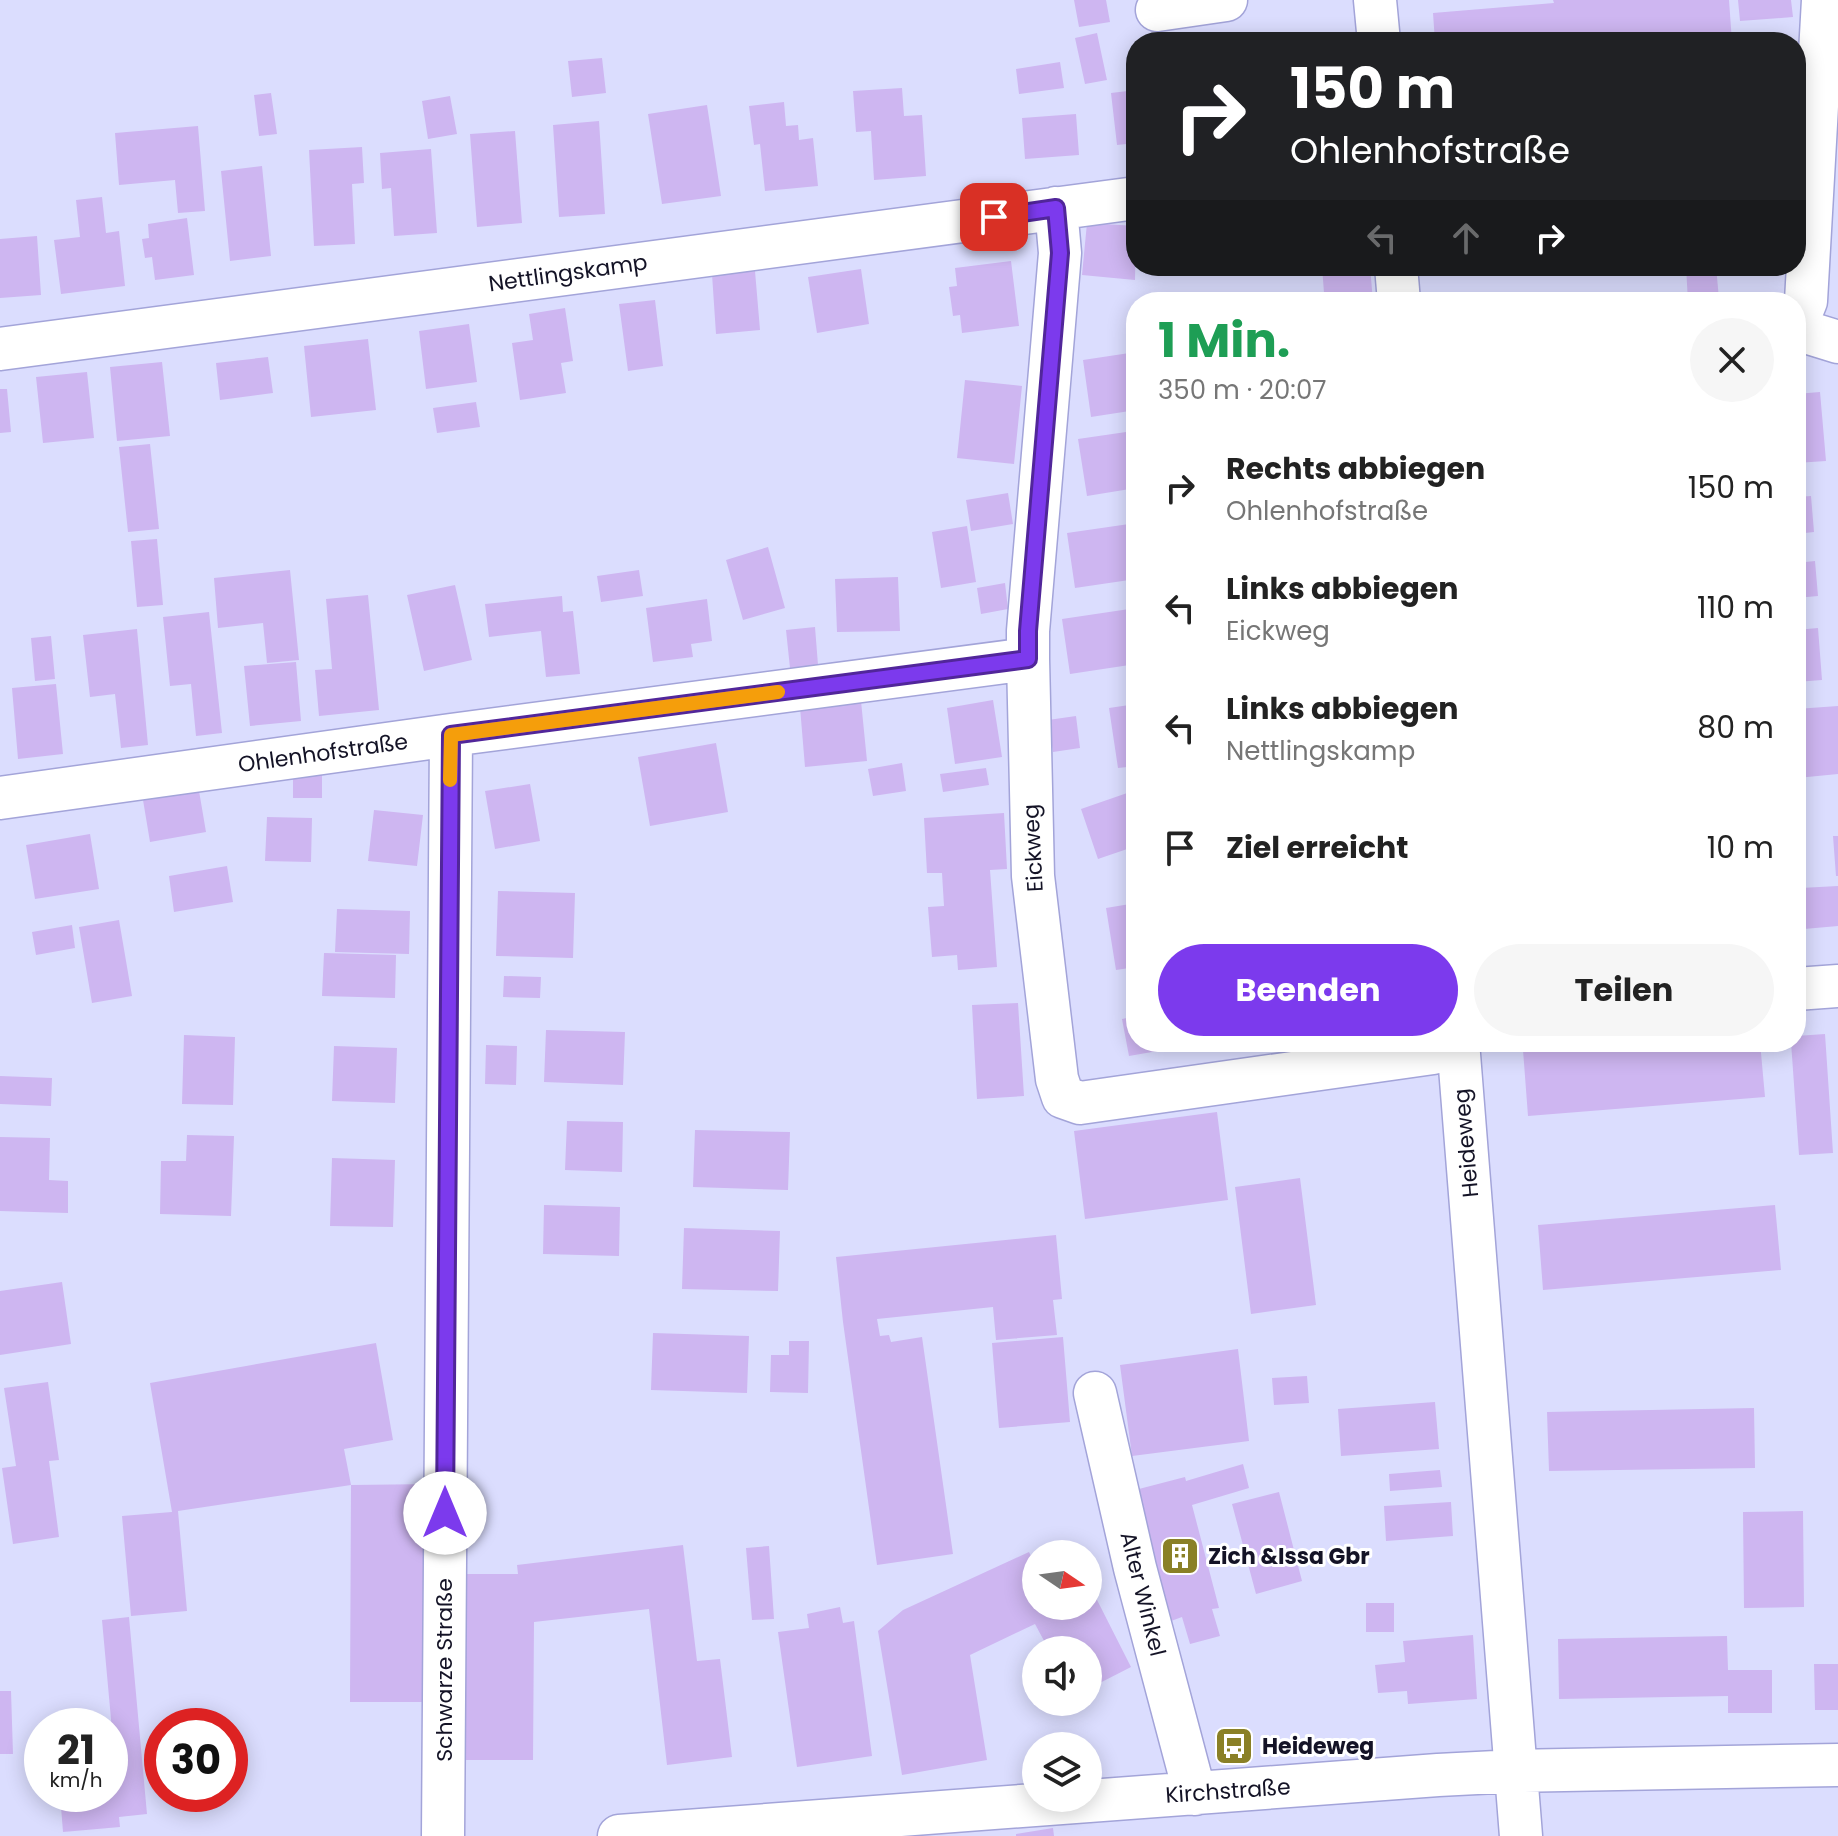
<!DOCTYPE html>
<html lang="de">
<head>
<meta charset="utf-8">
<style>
  :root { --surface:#fff; --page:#f6f6f6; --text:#222; --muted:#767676; --accent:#7c3aed }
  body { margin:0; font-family:Poppins,sans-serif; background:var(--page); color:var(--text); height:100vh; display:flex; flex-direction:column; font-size:30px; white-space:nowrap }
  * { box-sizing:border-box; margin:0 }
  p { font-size:26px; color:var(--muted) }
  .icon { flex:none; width:44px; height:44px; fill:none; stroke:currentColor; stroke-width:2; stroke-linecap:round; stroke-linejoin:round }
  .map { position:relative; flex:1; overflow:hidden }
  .side { position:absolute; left:1126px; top:292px; width:680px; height:760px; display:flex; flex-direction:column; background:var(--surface); border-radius:32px; box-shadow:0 4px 20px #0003 }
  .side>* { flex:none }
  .guide { position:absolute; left:1126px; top:32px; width:680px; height:244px; border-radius:32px; box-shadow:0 4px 20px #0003; background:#202124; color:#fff; overflow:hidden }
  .needle { width:52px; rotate:103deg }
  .tools { position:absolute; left:1022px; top:1540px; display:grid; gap:16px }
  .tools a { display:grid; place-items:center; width:80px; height:80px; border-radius:50%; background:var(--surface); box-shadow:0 4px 20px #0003; font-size:40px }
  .speed { position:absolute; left:24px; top:1708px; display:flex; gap:16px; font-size:40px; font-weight:700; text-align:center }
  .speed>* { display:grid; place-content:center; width:104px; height:104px; border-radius:50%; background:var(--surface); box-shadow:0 4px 20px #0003; line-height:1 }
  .speed small { font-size:20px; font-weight:400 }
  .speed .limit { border:12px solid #d22; background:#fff; color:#111 }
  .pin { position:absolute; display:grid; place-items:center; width:68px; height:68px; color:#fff; margin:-34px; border-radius:16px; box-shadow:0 4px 12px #0006 }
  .me { position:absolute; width:88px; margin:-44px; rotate:0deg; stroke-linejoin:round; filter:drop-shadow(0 0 6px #0008) }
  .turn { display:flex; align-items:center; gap:28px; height:168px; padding:0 32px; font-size:36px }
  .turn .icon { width:104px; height:104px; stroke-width:2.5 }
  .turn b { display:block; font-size:56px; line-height:68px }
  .lanes { display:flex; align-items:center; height:76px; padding:0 32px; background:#0003; justify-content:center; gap:40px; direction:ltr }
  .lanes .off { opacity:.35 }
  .round { display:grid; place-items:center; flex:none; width:84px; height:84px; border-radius:42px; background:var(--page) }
  .headline { display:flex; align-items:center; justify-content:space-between; height:136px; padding:0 32px }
  h1 { font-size:48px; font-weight:700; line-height:60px; color:#1e9e55 }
  .cta { display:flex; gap:16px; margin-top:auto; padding:16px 32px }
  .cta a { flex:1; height:92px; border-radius:48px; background:var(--accent); color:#fff; font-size:32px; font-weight:700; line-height:92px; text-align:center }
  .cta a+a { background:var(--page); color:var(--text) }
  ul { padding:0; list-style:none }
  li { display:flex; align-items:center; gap:24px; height:120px; padding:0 32px }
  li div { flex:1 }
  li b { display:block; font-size:30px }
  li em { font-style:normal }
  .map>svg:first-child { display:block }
  .building { fill:#ceb6f1 }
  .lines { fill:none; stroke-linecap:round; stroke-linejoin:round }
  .minor-casing { stroke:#a3a4d9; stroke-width:45 }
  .minor { stroke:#fff; stroke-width:42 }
  .route-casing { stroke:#51269a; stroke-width:20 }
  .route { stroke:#7c3aed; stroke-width:14 }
  .slow { stroke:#f59e0b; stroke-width:14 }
  .labels { text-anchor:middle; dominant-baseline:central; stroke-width:6; stroke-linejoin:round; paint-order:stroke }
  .street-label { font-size:22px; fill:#141326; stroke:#fff }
  .poi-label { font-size:22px; font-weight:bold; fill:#141326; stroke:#fff; text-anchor:start }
</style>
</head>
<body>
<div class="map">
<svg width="1838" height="1836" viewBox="0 0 1838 1836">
  <rect width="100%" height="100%" fill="#dbddfe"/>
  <!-- building -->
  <path class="building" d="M1074,0H1106L1110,22L1079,27Z
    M1553,0H1729L1732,42H1435L1433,13L1554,3Z
    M1738,0H1791L1793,17L1740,21Z
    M1097,33L1107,80L1085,84L1075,38Z
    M602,58L606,93L572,97L568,61Z
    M1060,62L1064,88L1019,94L1016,69Z
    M902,88L904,116L922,115L926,176L874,180L871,131L856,132L853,91Z
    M1136,90V143L1117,145L1111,93Z
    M271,93L277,134L259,136L254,95Z
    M450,96L457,134L428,139L422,101Z
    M784,102L786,126L798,125L799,140L813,138L818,186L765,191L760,144L754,145L749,106Z
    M707,105L721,196L662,204L648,114Z
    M1076,114L1079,155L1025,159L1022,118Z
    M599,121L605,214L559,217L553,125Z
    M198,126L205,211L178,213L175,180L119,185L115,133Z
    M515,131L522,223L477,227L470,134Z
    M362,147L364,183L352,184L355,244L314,246L309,150Z
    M431,149L437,233L394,236L391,188L382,189L380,153Z
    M262,166L271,256L230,261L221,171Z
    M102,197L106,233L119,231L125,286L61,294L54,240L80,237L76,200Z
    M187,218L194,275L155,280L152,257L145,258L142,239L149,238L148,224Z
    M1087,223L1136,226L1135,280L1082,275Z
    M37,236L41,295L0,298V239Z
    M1011,261L1019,326L962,333L960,315L953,316L949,287L957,286L955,268Z
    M1322,266H1370L1373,302H1310L1309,295L1324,293Z
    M1686,266H1716L1719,299L1688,302Z
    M861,269L869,324L817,333L808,277Z
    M755,271L760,330L716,334L712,274Z
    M655,300L663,366L628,371L619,304Z
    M565,308L573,361L561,363L566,393L520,400L512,343L533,340L529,314Z
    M469,324L477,382L426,389L419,331Z
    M368,339L376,410L311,417L304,346Z
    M1136,352V410L1091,417L1083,360Z
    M268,357L273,393L220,400L216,363Z
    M162,362L170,436L117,441L110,367Z
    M87,372L94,438L43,443L36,377Z
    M965,380L1022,386L1014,464L957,458Z
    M0,389H7L11,432L0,433Z
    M1820,392L1826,461L1796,463V394Z
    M476,402L480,427L437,433L433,408Z
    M1133,431L1136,452V488L1087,496L1078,439Z
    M150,444L159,529L128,532L119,447Z
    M1008,493L1013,524L971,531L966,500Z
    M1811,496L1814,532L1796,534V497Z
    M1136,523V579L1075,588L1067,533Z
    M967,526L976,582L941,588L932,532Z
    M157,539L163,605L137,607L131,541Z
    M768,547L785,608L743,620L726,560Z
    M1815,561L1818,596L1796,598V563Z
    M290,570L299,660L267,663L263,623L218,628L214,578Z
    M639,570L643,596L601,602L597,576Z
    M898,577L900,631L837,632L835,579Z
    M1005,583L1008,609L981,614L977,588Z
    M455,585L472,660L424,671L407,595Z
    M368,595L379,710L319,716L315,670L332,669L326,599Z
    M562,596L563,612L573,611L580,674L546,677L541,631L489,637L485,604Z
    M707,599L712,641L691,644L693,657L653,662L646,608Z
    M1136,608V664L1070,674L1062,619Z
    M209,612L222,733L196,736L191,684L170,686L163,617Z
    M815,627L818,665L790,668L786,630Z
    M1818,628L1822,680L1796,682V630Z
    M137,629L148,745L121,748L115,694L90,697L83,635Z
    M51,636L55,679L35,681L31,638Z
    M296,662L301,721L250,726L244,666Z
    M56,684L63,754L18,759L12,688Z
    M993,700L1002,757L955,764L947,708Z
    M861,701L867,761L805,767L800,707Z
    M1136,704V766L1118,768L1109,708Z
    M1838,706V774L1797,778L1796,709Z
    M1076,716L1080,748L1053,752L1048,720Z
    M716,743L728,812L650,826L638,757Z
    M902,763L906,791L873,796L868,769Z
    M986,768L989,785L943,792L940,774Z
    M293,771H322V798H293Z
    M530,784L540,841L495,849L485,791Z
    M198,785L206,832L150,842L142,794Z
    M1133,791L1136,800V846L1098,859L1081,809Z
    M374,810L423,815L417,866L368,861Z
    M1004,813L1007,869L990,870L997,967L958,970L957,955L932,957L928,907L944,906L942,873H927L924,818Z
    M267,817L312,818L311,862L265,861Z
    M90,834L99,889L35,899L26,845Z
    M1833,836H1838V876H1836Z
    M227,866L233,902L174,912L169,876Z
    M1838,886V926L1804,929L1801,888Z
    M498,891L575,893L573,958L496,956Z
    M1136,903V967L1116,970L1106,908Z
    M337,909L410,911L409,954L335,952Z
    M119,920L132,996L92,1003L79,927Z
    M72,925L75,948L36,955L32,932Z
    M324,953L396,955L395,998L322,996Z
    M504,976L541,977L540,998L503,997Z
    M1018,1003L1024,1096L977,1099L972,1005Z
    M1136,1016V1042H1192V1045L1129,1056L1122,1019Z
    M546,1030L625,1032L623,1085L544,1082Z
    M1825,1034L1833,1153L1799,1155L1791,1042H1796V1036Z
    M184,1035L235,1037L233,1105L182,1104Z
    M1625,1042H1760L1765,1097L1528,1116L1523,1050Z
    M486,1045L517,1046L516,1085L485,1084Z
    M334,1046L397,1048L395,1103L332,1101Z
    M0,1076L52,1078L51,1106L0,1104Z
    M1217,1112L1228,1200L1085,1219L1074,1131Z
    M567,1121L623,1122L622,1172L565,1170Z
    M695,1130L790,1132L788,1190L693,1187Z
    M187,1135L234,1136L231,1216L160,1214L161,1161H186Z
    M0,1137L50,1138L49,1180L68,1181V1213L0,1211Z
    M332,1158L395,1160L393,1227L330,1226Z
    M1300,1178L1316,1305L1251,1314L1235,1187Z
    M544,1205L620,1207L619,1256L543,1254Z
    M1775,1205L1781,1270L1543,1290L1538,1225Z
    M684,1228L780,1231L778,1291L682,1289Z
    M1056,1235L1062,1299L1053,1300L1057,1335L996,1340L993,1307L877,1319L880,1336L889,1335L891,1342L922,1337L953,1554L877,1565L843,1322L836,1257Z
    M62,1282L71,1344L0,1355V1291Z
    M653,1333L749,1336L747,1393L651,1390Z
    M1063,1337L1070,1422L999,1428L992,1343Z
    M789,1341H809L808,1393L770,1392L771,1355H789Z
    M376,1343L393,1440L344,1449L351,1485L178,1511L187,1611L131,1616L122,1516L172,1512L150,1383Z
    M1238,1349L1249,1441L1132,1456L1120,1365Z
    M1307,1376L1309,1403L1274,1405L1272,1378Z
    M48,1382L59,1460L49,1461L59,1537L13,1544L2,1468L16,1466L4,1388Z
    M1435,1402L1439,1449L1341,1456L1338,1409Z
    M1754,1408L1755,1468L1549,1471L1547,1412Z
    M1243,1464L1249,1488L1192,1505L1219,1608L1212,1609L1220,1636L1190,1644L1182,1617L1171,1621L1135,1490L1185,1477L1186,1481Z
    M1440,1470L1442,1487L1390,1491L1389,1474Z
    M435,1484L434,1702H350L351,1485Z
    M1279,1492L1302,1581L1256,1594L1232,1504Z
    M1451,1502L1453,1536L1386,1541L1384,1506Z
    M1803,1511L1804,1607L1744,1608L1743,1512Z
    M683,1545L697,1661L720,1659L732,1757L667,1765L649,1609L534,1622L533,1760H453L454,1574H518L517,1565Z
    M769,1546L774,1619L752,1620L746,1548Z
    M1029,1552L1036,1567V1606H1053L1057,1613L1070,1606H1088V1570L1100,1591L1094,1594L1131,1667L1088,1689V1650H1049L1035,1624L970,1655L987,1760L902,1775L878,1631L903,1610Z
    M1366,1603H1394V1632H1366Z
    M840,1607L843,1623L854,1621L872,1756L797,1767L778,1632L809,1628L807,1614Z
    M129,1617L147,1814L119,1817L120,1827L63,1832L60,1794H110V1741H113L102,1620Z
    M1473,1635L1477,1699L1408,1704L1407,1691L1378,1693L1375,1665L1405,1662L1403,1641Z
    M1727,1636L1728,1670H1772V1713H1728V1696L1559,1699L1558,1639Z
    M1814,1664H1838V1710H1815Z
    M0,1691H11L13,1754H0Z
    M1053,1828L1054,1836H1016V1834Z"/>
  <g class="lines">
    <!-- minor casing -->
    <g class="minor-casing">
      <path id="minor" d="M1375,0L1379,42
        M1157,10L1226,0
        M1056,208L1060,253L1028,631V659L1033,876L1057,1079L1063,1097L1080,1103L1433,1053L1444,1042
        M1396,266L1399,302
        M1796,326L1806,301L1823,0
        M1796,329L1838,342
        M0,349L1136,198
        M0,798L451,735L1028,659
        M1796,989L1838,986
        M1458,1042L1521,1836
        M1095,1393L1135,1568L1195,1794
        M443,1836L451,735
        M619,1836L1438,1775L1516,1771L1838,1765"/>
    </g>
    <!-- minor -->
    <use href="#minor" class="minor"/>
  </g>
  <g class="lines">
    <!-- route casing -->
    <g class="route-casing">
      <path id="route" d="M445,1513L451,735L1028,659V631L1060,253L1056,208L994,217"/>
    </g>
    <!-- route -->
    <use href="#route" class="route"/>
    <!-- slow -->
    <path class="slow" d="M450,780L451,735L778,692"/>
  </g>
  <!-- icons -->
  <defs>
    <g id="building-square" transform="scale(2)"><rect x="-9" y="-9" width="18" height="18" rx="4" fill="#8a8027" stroke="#fff"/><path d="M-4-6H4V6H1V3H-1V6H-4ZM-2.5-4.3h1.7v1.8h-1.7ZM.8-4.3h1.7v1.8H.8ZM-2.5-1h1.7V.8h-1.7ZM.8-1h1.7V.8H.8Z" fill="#fff"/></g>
    <g id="bus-square" transform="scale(2)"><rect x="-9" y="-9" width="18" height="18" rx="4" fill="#8a8027" stroke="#fff"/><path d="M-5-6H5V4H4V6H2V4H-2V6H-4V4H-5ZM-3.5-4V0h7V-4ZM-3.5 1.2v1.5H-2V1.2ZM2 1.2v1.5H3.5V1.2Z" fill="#fff"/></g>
  </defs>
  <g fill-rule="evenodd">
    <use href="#building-square" x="1180" y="1556"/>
    <use href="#bus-square" x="1234" y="1746"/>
  </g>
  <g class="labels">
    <!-- street labels -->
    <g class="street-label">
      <text transform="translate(568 273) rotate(-8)">Nettlingskamp</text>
      <text transform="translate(323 753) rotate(-8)">Ohlenhofstraße</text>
      <text transform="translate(1033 848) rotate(-93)">Eickweg</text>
      <text transform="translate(1466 1143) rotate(-95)">Heideweg</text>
      <text transform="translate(1143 1594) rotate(76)">Alter Winkel</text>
      <text transform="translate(444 1670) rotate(-90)">Schwarze Straße</text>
      <text transform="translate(1228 1791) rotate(-4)">Kirchstraße</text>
    </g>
    <!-- poi labels -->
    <g class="poi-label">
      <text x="1208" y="1556">Zich &amp;Issa Gbr</text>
      <text x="1262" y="1746">Heideweg</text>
    </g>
  </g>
</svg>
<div class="tools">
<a><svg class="needle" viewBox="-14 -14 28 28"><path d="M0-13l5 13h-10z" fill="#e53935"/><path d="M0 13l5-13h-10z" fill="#767676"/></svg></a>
<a><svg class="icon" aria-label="sound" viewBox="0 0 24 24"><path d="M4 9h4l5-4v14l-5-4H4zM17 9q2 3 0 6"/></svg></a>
<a><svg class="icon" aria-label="layers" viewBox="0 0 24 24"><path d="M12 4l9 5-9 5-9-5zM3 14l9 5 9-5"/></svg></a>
</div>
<div class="speed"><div>21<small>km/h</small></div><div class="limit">30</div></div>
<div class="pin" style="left:994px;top:217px;background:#d93025"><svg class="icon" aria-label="arrive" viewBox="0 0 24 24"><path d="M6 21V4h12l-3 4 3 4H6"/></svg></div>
<svg class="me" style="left:445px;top:1513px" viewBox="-20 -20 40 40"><circle r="19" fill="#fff"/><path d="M0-13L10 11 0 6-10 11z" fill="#7c3aed"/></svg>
<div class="guide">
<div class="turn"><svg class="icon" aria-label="right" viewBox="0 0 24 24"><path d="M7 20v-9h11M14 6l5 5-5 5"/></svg><div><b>150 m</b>Ohlenhofstraße</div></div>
<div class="lanes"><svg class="icon off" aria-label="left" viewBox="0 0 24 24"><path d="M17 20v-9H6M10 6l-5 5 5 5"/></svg><svg class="icon off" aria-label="ahead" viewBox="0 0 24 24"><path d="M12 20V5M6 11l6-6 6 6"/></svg><svg class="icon" aria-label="right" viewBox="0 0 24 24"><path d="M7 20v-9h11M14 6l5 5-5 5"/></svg></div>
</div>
<section class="side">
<div class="headline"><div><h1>1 Min.</h1><p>350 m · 20:07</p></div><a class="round"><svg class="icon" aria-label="close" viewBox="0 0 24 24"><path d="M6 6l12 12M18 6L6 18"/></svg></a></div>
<ul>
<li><svg class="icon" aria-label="right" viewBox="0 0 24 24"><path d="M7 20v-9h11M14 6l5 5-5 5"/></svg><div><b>Rechts abbiegen</b><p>Ohlenhofstraße</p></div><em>150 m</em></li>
<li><svg class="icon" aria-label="left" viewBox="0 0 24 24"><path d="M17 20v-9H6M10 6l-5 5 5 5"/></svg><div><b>Links abbiegen</b><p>Eickweg</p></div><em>110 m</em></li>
<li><svg class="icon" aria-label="left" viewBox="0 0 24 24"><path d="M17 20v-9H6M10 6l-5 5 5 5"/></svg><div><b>Links abbiegen</b><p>Nettlingskamp</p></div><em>80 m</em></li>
<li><svg class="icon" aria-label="arrive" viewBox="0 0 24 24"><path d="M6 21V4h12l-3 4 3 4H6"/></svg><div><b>Ziel erreicht</b></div><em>10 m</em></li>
</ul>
<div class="cta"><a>Beenden</a><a>Teilen</a></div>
</section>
</div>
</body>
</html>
